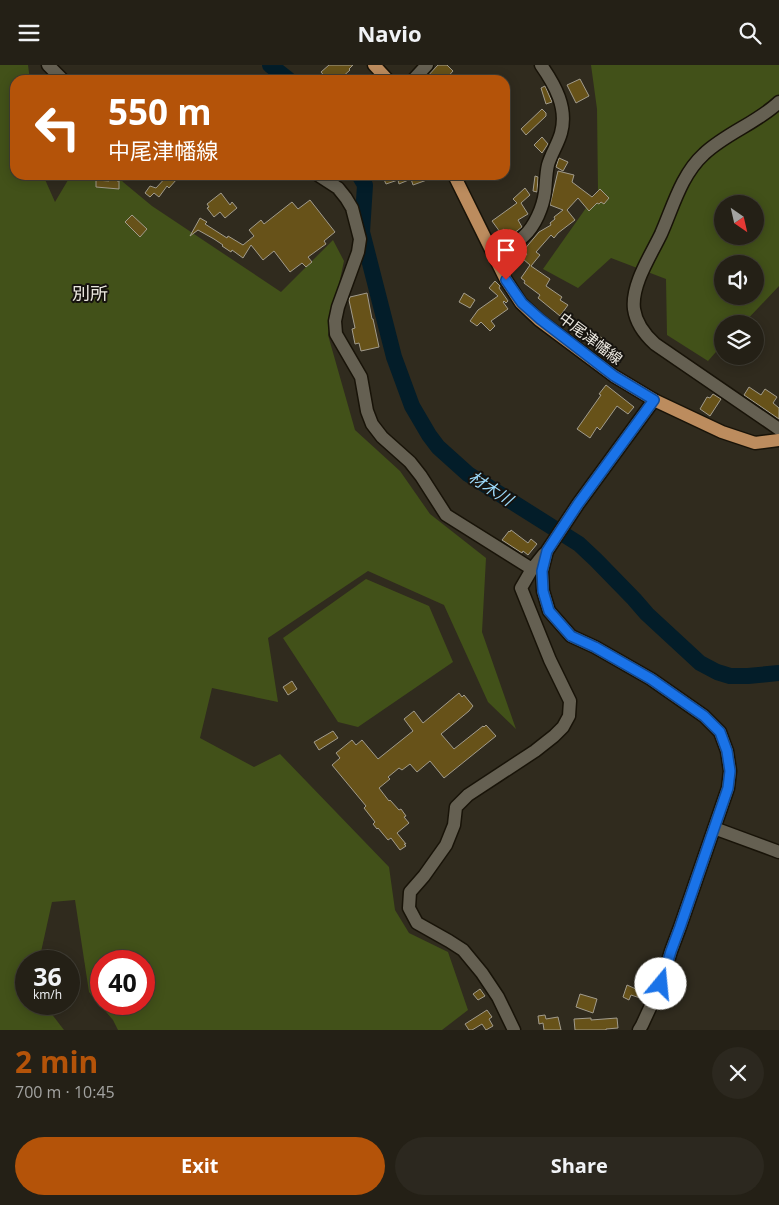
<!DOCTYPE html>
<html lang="en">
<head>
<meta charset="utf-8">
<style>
  :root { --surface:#242016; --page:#2c281f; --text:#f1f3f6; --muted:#a3a3a1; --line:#413e35; --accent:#b45309 }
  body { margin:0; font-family:"Open Sans","Noto Sans JP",sans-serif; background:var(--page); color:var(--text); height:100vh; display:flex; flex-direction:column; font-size:19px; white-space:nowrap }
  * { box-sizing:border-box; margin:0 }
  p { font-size:16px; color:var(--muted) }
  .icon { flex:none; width:28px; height:28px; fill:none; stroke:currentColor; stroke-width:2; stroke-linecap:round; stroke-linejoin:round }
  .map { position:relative; height:965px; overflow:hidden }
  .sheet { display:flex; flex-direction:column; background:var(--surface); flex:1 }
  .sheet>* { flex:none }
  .banner { position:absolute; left:10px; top:10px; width:500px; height:105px; border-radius:15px; box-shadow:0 2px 12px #0003,0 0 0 1px var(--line); background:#b45309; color:#fff; overflow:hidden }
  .needle { width:32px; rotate:146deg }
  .fabs { position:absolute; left:714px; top:130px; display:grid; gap:10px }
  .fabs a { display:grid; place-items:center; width:50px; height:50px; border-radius:50%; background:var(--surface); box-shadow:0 2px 12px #0003,0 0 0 1px var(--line); font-size:25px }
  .speed { position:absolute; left:15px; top:885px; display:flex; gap:10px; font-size:25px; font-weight:700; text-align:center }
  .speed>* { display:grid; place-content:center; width:65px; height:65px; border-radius:50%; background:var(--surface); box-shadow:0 2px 12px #0003,0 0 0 1px var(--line); line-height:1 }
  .speed small { font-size:12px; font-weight:400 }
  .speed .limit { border:8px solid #d22; background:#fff; color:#111 }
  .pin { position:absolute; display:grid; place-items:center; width:42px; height:42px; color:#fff; margin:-51px -21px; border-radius:50% 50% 50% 0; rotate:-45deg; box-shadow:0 0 5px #0007 }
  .pin .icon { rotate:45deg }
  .me { position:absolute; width:55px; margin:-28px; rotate:17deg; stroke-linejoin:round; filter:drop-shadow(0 0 4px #0008) }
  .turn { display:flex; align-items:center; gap:18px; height:105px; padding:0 15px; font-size:22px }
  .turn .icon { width:65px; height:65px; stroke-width:2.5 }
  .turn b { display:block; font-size:35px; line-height:42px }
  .round { display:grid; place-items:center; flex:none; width:52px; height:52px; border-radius:26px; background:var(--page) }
  .headline { display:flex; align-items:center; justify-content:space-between; height:85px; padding:0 15px }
  h1 { font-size:30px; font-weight:700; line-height:38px; color:var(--accent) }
  .action { display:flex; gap:10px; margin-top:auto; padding:10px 15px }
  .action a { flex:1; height:58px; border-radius:30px; background:var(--accent); color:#fff; font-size:20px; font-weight:700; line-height:58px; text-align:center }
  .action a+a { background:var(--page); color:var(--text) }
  header { display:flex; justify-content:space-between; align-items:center; height:65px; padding:0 15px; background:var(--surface); font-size:22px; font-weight:700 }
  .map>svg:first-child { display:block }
  .green { fill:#425119; fill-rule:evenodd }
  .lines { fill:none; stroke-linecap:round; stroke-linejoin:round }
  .river { stroke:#031d29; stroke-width:16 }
  .building { fill:#675219; stroke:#a29c8d }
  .minor-casing { stroke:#181308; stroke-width:15 }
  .major-casing { stroke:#181308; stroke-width:15 }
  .minor { stroke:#656052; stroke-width:12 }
  .major { stroke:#bc8c5e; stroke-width:12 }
  .route-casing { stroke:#114b97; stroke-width:12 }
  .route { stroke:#1a73e8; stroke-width:9 }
  .labels { text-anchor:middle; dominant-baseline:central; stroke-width:4; stroke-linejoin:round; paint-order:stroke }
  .street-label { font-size:15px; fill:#eae7df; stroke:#16130e }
  .water-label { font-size:16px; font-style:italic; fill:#9bd8f8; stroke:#16130e }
  .quarter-label { font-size:18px; fill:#eae7df; stroke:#16130e }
</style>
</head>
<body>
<header><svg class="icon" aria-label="menu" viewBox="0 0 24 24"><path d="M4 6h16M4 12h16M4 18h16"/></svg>Navio<svg class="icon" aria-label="search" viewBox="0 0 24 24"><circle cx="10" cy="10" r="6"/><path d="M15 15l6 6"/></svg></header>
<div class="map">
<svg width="779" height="965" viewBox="0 0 779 965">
  <rect width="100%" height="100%" fill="#302b1e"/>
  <!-- green -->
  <path class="green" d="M0,0H28L30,15H15V110H43L55,137L71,110H119L123,117L152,141L281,227L333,175L344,196L328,270L355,365L400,406L430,449L486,493L482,567L516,664L488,637L444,540L368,506L268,573L278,637L212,623L200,673L254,702L280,689L389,802L395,845L409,868L448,887L468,945L442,965H118L113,955L89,927L75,835L52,837L39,896H26V939H44L64,965H0ZM101,896H144V939H101Z
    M591,0H779V221L743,259H722V280L708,296L667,270L666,214L611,193L578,223L543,204L598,126L597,44ZM722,139H755V171H722ZM722,199H755V231H722Z
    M366,514L429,541L453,597L358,662L338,657L283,573Z"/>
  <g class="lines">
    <!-- river -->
    <path class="river" d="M270,0L289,15
      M359,110L365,120L362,167L394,292L412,341L429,370L438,382L468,409L579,479L596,495L634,534L647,549L700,598L717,607L730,611H748L779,608"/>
  </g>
  <!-- building -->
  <path class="building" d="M329,0H353L349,4L350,5L339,15H328L321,7Z
    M438,0H447L453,6L445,15H424Z
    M580,14L589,31L576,38L567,20Z
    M545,21L552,37L546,39L541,23Z
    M542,44L546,48V51L526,70L521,64Z
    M542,72L548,79L542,88L534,80Z
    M559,93L568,97L563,106L556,102Z
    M558,106L574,110L572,117L592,132L600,124L609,133L604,139L601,137L599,139L597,138L589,146L578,133L567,145L575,155L558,168L554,173L551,170L536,187L540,190L531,201L550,214L546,221L562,232L560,235L568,240L560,251L538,233L540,230L524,218L525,216L521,213L530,200L523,194L527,189L523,186L539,167L551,160L550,158L555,154L554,152L563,145L550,140Z
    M110,110H117V116H119V124L96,122V115L109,116Z
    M168,110H175L174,111L177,114L169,123L167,121L159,132L154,128L150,132L145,128L150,121L156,123Z
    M382,110H438V111L413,120L411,114L399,119L398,115L386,119Z
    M535,111L538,112L537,127L533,126Z
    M525,123L530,130L521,138L528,149L518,155L522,162L509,172L504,164L500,167L492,156L517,138L513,134Z
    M221,128L230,140L232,137L237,143L225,153L220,147L214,152L207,143L209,142L207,139Z
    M310,135L335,167L324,176L326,179L308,192L312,197L306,202L302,198L290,207L274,186L263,195L251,180L243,193L232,185L231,187L222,181L223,180L214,174L198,165L190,171L200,153L207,157L205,159L227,173L228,171L243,180L254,171L249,165L261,155L264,159L292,137L298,144Z
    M132,150L147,164L140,172L125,157Z
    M495,216L500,221L499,223L508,236L506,238L504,236L503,237L508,244L491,256L495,261L490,266L481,257L477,261L470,256L478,245L498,231L489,223Z
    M367,228L372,254H373L379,282L361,286L359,278L355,279L352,264L355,263L349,235L350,232Z
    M464,228L475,235L470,243L459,237Z
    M599,271L609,278L602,287L593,280Z
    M606,320L634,342L628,349L617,341L600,365L597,362L590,373L577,364L601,330L599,329Z
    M749,322L761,330L765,324L777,332L773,338L779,343V354L744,330Z
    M713,329L721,334L710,351L700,344L707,332L710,333Z
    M511,465L528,478L531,474L537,479L528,490L523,486L522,488L502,475L509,466L510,467Z
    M292,616L297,624L288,630L283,622Z
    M459,628L462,632L464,630L473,641L469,646L441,669L454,684L483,661L484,662L486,660L496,671L444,713L430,696L417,707L410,699L402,705L399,703L388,712L390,714L379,723L389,736L390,735L399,745L401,744L406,751L404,752L409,758L397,768L406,779H404L406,781L400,785L391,773L388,775L378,763L377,764L373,759L375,757L364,743L366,741L332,700L340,693L336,688L352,675L356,680L362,675L378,694L413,666L404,654L414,646L423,658Z
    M333,666L338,673L319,685L314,677Z
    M627,920L645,928L643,934L631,930L629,935L623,932Z
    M480,924L485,931L478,935L473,929Z
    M580,929L597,934L593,948L576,942Z
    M487,945L492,952L489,954L493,961L486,965L482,959L472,965H469L465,959Z
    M545,950L546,954L558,952L561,965H544L543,958L539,959L538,951Z
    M591,953V955L617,953L618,963L606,964V965H575L574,954Z"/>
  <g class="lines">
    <!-- minor casing -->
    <g class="minor-casing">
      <path id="minor" d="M48,0L63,15
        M413,15L427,0
        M779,37C757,58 726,68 704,89C681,110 673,142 661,169C651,190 631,220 634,244C636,258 644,269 655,279L779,364
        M318,110L338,123L346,133L352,143L360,174L358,187L338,242L335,256L336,269L361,312L367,346L372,359L382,372L410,397L421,411L446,450L532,504
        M495,190C504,184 516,179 524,171C535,161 543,142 545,127C546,118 546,108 548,100C551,89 558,79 561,68C568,43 555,20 541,0
        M714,763L779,787
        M514,965L498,932L482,908L463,885L449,876L417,858L409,843L410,827L424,811L446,780L454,760L456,742L468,730L535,686L554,671L563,662L569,651L570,636L550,595L521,523L532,504L544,489
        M639,965L642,960L661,919L671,886L680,862L728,723L730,706L727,686L720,667L704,651L651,614L595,582L571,571L549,546L543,526L542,506L547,486L578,439L654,335"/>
    </g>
    <!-- major casing -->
    <g class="major-casing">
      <path id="major" d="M374,0L388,15
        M454,110L506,215L521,238L539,255L614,311L654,335L722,367L755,378L779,375"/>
    </g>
    <!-- minor -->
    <use href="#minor" class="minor"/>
    <!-- major -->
    <use href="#major" class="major"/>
  </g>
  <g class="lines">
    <!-- route casing -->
    <g class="route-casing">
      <path id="route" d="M506,215L522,238L540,254L614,311L654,335L578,439L547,486L542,506L543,526L549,546L571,571L595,582L651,614L704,651L720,667L727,686L730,706L728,723L680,862L671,886L661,919"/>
    </g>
    <!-- route -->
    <use href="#route" class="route"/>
  </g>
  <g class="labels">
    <!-- street labels -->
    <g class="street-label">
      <text transform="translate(591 273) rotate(37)">中尾津幡線</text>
    </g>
    <!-- water labels -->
    <g class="water-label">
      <text transform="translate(491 423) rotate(33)">材木川</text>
    </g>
    <!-- quarter labels -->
    <g class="quarter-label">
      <text x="90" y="228">別所</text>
    </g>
  </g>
</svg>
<div class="fabs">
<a><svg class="needle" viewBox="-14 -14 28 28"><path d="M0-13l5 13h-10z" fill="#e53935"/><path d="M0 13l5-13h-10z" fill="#a3a3a1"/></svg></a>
<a><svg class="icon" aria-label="sound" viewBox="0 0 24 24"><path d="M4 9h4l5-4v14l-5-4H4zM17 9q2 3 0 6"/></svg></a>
<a><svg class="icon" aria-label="layers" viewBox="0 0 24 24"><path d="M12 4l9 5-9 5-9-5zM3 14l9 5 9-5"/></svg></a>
</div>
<div class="speed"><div>36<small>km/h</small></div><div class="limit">40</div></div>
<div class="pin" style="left:506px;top:215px;background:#d93025"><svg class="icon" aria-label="arrive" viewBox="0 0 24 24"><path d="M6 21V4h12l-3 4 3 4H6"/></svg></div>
<svg class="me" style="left:661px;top:919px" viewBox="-20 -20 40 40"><circle r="19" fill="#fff"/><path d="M0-13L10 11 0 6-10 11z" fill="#1a73e8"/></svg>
<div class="banner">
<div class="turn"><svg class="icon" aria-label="left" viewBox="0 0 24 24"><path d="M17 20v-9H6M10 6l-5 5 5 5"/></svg><div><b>550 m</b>中尾津幡線</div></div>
</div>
</div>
<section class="sheet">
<div class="headline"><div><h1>2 min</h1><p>700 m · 10:45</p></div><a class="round"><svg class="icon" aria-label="close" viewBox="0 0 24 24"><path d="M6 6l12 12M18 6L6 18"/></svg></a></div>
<div class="action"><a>Exit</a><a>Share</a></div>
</section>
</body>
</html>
